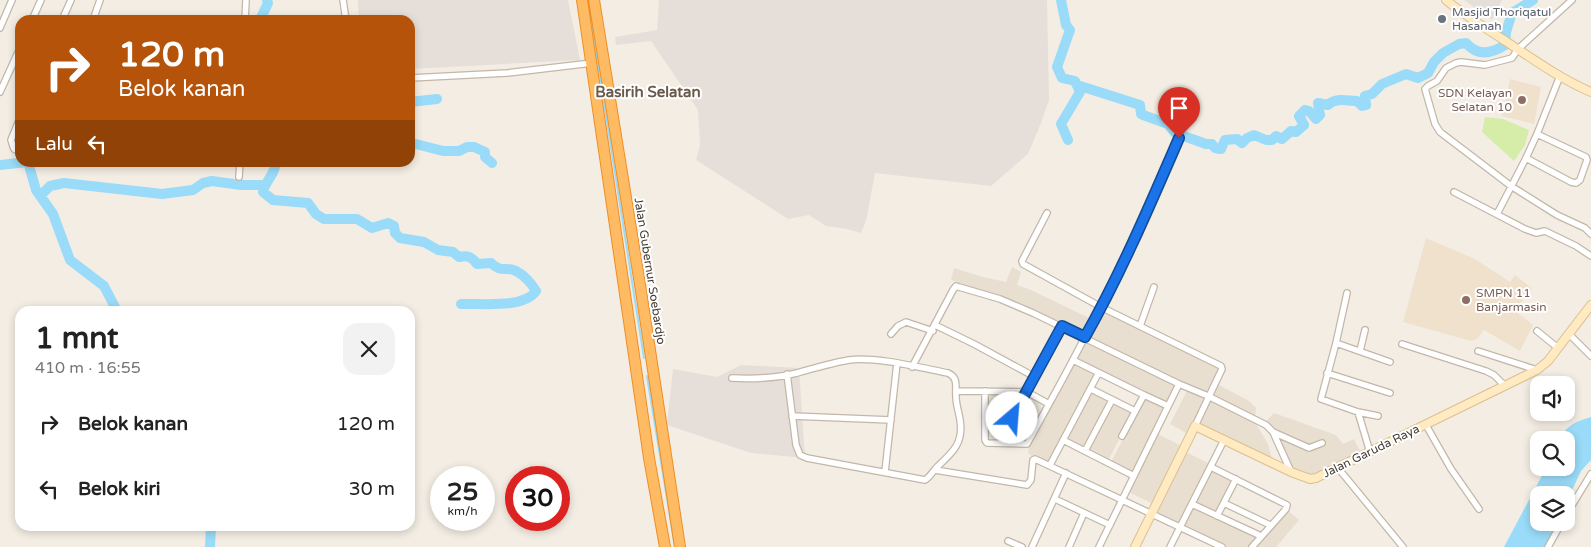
<!DOCTYPE html>
<html lang="id">
<head>
<meta charset="utf-8">
<style>
  :root { --surface:#fff; --page:#f2f2f2; --text:#222; --muted:#767676 }
  body { margin:0; font-family:"Varela Round",sans-serif; background:var(--page); color:var(--text); height:100vh; display:flex; flex-direction:column; font-size:19px; white-space:nowrap }
  * { box-sizing:border-box; margin:0 }
  p { font-size:16px; color:var(--muted) }
  .icon { flex:none; width:28px; height:28px; fill:none; stroke:currentColor; stroke-width:2; stroke-linecap:round; stroke-linejoin:round }
  .map { position:relative; flex:1; overflow:hidden }
  .drawer { position:absolute; left:15px; top:306px; width:400px; height:225px; display:flex; flex-direction:column; background:var(--surface); border-radius:15px; box-shadow:0 2px 8px #0003 }
  .drawer>* { flex:none }
  .guide { position:absolute; left:15px; top:15px; width:400px; height:152px; border-radius:15px; box-shadow:0 2px 8px #0003; background:#b45309; color:#fff; overflow:hidden }
  .buttons { position:absolute; left:1530px; top:376px; display:grid; gap:10px }
  .buttons a { display:grid; place-items:center; width:45px; height:45px; border-radius:10px; background:var(--surface); box-shadow:0 2px 8px #0003; font-size:25px }
  .speed { position:absolute; left:430px; top:466px; display:flex; gap:10px; font-size:25px; font-weight:700; text-align:center }
  .speed>* { display:grid; place-content:center; width:65px; height:65px; border-radius:50%; background:var(--surface); box-shadow:0 2px 8px #0003; line-height:1 }
  .speed small { font-size:12px; font-weight:400 }
  .speed .limit { border:8px solid #d22; background:#fff; color:#111 }
  .pin { position:absolute; display:grid; place-items:center; width:42px; height:42px; color:#fff; margin:-51px -21px; border-radius:50% 50% 50% 0; rotate:-45deg; box-shadow:0 0 5px #0007 }
  .pin .icon { rotate:45deg }
  .me { position:absolute; width:55px; margin:-28px; rotate:27deg; stroke-linejoin:round; filter:drop-shadow(0 0 4px #0008) }
  .turn { display:flex; align-items:center; gap:18px; height:105px; padding:0 20px; font-size:22px }
  .turn .icon { width:65px; height:65px; stroke-width:2.5 }
  .turn b { display:block; font-size:35px; line-height:42px }
  .then { display:flex; align-items:center; height:48px; padding:0 20px; background:#0003; gap:10px; font-size:19px }
  .round { display:grid; place-items:center; flex:none; width:52px; height:52px; border-radius:15px; background:var(--page) }
  .headline { display:flex; align-items:center; justify-content:space-between; height:85px; padding:0 20px }
  h1 { font-size:30px; font-weight:700; line-height:38px }
  ul { padding:0; list-style:none }
  li { display:flex; align-items:center; gap:15px; height:65px; padding:0 20px }
  li div { flex:1 }
  li b { display:block; font-size:19px }
  li em { font-style:normal }
  .map>svg:first-child { display:block }
  .residential { fill:#e8dfd1 }
  .industrial { fill:#e6dfd9 }
  .education { fill:#efe1cc }
  .green { fill:#d5eda8 }
  .water { fill:#99dbf8 }
  .lines { fill:none; stroke-linecap:round; stroke-linejoin:round }
  .stream { stroke:#99dbf8; stroke-width:2 }
  .river { stroke:#99dbf8; stroke-width:10 }
  .street-casing { stroke:#c3b7a8; stroke-width:8 }
  .secondary-casing { stroke:#dbc090; stroke-width:10 }
  .highway-casing { stroke:#ee8e24; stroke-width:12 }
  .street { stroke:#fff; stroke-width:5.5 }
  .secondary { stroke:#ffeac2; stroke-width:8 }
  .highway { stroke:#ffbb63; stroke-width:10 }
  .route-casing { stroke:#114b97; stroke-width:12 }
  .route { stroke:#1a73e8; stroke-width:9 }
  .worship-dot { fill:#6b7280; stroke:#fff; stroke-width:2 }
  .education-dot { fill:#8d6e63; stroke:#fff; stroke-width:2 }
  .labels { text-anchor:middle; dominant-baseline:central; stroke-width:4; stroke-linejoin:round; paint-order:stroke }
  .worship-label { font-size:12px; fill:#5b616d; stroke:#fff; text-anchor:start }
  .education-label { font-size:12px; fill:#785e54; stroke:#fff; text-anchor:end }
  .street-label { font-size:12px; fill:#463d33; stroke:#fff }
  .quarter-label { font-size:15px; font-weight:bold; fill:#6a5949; stroke:#fff }
</style>
</head>
<body>
<div class="map">
<svg width="1591" height="547" viewBox="0 0 1591 547">
  <rect width="100%" height="100%" fill="#f4ede4"/>
  <!-- residential -->
  <path class="residential" d="M1012,267L1021,272L1017,285L1031,290L1091,319L1084,334L1024,305L951,280L954,268L983,277L1006,282Z
    M1102,309L1215,364L1219,369L1208,393L1206,394L1088,337Z
    M1086,340L1178,384L1168,404L1076,360Z
    M1076,363L1095,373L1052,461H1045L1030,455L1028,452L1030,443L1073,364Z
    M1219,385L1249,401L1256,408L1255,422L1268,444L1272,459L1200,424L1215,389Z
    M1188,389L1206,398L1188,434L1170,424Z
    M1092,391L1112,401L1086,451L1066,440Z
    M1147,397L1166,408L1135,471L1132,472L1111,462L1144,399Z
    M1113,401L1133,412L1108,461L1088,451Z
    M1274,413L1336,435L1343,444L1354,439L1361,453L1312,478L1292,469L1275,430L1267,423V420Z
    M1158,434L1182,446L1153,504L1129,492Z
    M1186,452L1210,464L1179,526L1155,514Z
    M1211,468L1234,480L1218,514L1195,502Z
    M1195,504L1258,536L1252,547H1226L1184,526Z
    M1287,510L1299,520L1276,547H1256Z"/>
  <!-- industrial -->
  <path class="industrial" d="M358,0H568L580,60L410,69V20H359Z
    M659,0H1047L1049,100L1041,123L1028,154L991,186L875,173L866,221L861,233L847,229L826,226L809,215L788,219L696,160L700,145L698,110L651,41L616,45L615,37L657,30Z
    M1464,0H1502L1492,20Z
    M741,365L799,368L805,458L751,453L667,425L673,369L717,377Z"/>
  <!-- education -->
  <path class="education" d="M1510,79L1541,87L1534,124L1502,116Z
    M1426,238L1475,259L1510,282L1515,275L1532,288L1515,311L1533,325L1520,351L1484,330L1477,339L1471,341L1403,322Z"/>
  <!-- green -->
  <path class="green" d="M1485,117L1503,119L1529,130L1525,145L1514,161L1482,132Z"/>
  <!-- water -->
  <path class="water" d="M1591,417V460L1581,471L1566,503V495H1539V522L1557,523L1544,547H1504L1546,468H1566V440H1559C1567,425 1575,422 1591,417Z"/>
  <g class="lines">
    <!-- stream -->
    <path class="stream" d="M588,0L644,358
      M647,376L675,547"/>
    <!-- river -->
    <path class="river" d="M1061,0L1066,25L1070,30L1057,67L1062,78L1075,81L1080,92L1061,124L1068,140
      M260,20L268,3L267,0
      M1077,85L1140,105L1141,114L1143,115L1168,124L1175,133L1206,144H1212L1215,148L1221,149L1225,140L1237,139L1242,143L1247,138L1254,135L1266,140H1272L1276,136L1282,139L1291,131L1296,132L1304,125L1299,116L1305,110L1309,111L1316,119L1320,115L1318,103L1328,105C1336,97 1347,101 1357,101L1362,106L1366,105L1365,96L1372,94L1382,84L1406,74L1418,78L1428,73L1434,62L1443,53L1459,44L1466,43C1477,56 1491,54 1505,45L1506,32L1512,13L1533,0
      M410,102L437,99
      M410,146L416,144L443,151H459L467,147H474L485,152V157L492,163
      M28,162L36,190L53,214L70,260L104,286L117,311
      M276,162C275,175 265,181 263,192L273,200L308,203L316,214L324,219H357L372,228L388,223L394,226L395,233L400,238L424,242L438,250L453,252L459,257C468,255 472,257 477,264L491,263C501,273 506,266 516,271C524,275 532,284 536,291C524,309 480,303 461,304
      M0,165L27,162
      M40,196L50,186L64,183L162,194L193,190L203,183L212,181L241,185H264
      M210,547L211,526"/>
    <!-- street casing -->
    <g class="street-casing">
      <path id="street" d="M343,0L346,20
        M1572,0L1518,49L1512,58L1485,65L1461,62L1456,63L1446,68L1437,81L1428,86L1425,89L1435,124L1440,132L1511,186L1557,215L1585,228L1591,234
        M32,20L41,0
        M62,20L71,0
        M93,20L100,0
        M245,20L246,0
        M0,28L12,0
        M410,78L507,73L592,63
        M0,92L20,48
        M20,118L11,140L14,149L20,152
        M1526,158L1537,134
        M239,177L240,162
        M1454,192L1525,229L1536,233L1545,231L1576,246L1591,256
        M1047,213L1022,261L1023,264L1101,307L1221,366L1222,369L1195,426
        M1497,214L1526,158L1571,182L1576,183L1580,180L1587,160L1586,157L1537,134L1560,76
        M1347,293L1336,343L1321,399L1358,412L1370,452
        M935,325L974,344L1035,377
        M1140,326L1154,287
        M1537,331L1558,348
        M891,334L898,326L906,322L933,331
        M1569,334L1591,356
        M1336,343L1390,362
        M1402,344L1486,371L1494,375L1504,385
        M1360,351L1365,330
        M1478,351L1537,370
        M1073,360L1144,395L1168,406
        M912,367L953,290L956,286L959,287L1000,299L1033,313L1179,384L1208,396L1266,425L1273,432L1291,472
        M1327,373L1390,393
        M732,378C753,379 777,378 797,373C814,368 832,363 849,360C874,356 922,368 948,373C959,378 955,387 956,397C956,405 959,412 960,420C964,443 952,453 938,466C933,471 930,477 925,480L807,458L800,455L796,445L787,374
        M1091,389L1135,411
        M956,391L1027,392L1049,404C1097,318 1139,229 1179,138
        M985,391V440L987,443L1027,444L1049,404
        M1012,392V417
        M1027,392L1062,326
        M1358,412L1378,416
        M792,416L891,420
        M1012,417L1025,392
        M1426,425L1451,469L1479,509
        M1273,432L1309,448L1322,443
        M1122,436L1144,395
        M1063,440L1134,476
        M1085,451L1112,400
        M1050,465L1098,374
        M1211,467L1287,505L1286,509L1252,547
        M1338,468L1403,547
        M935,470L1027,485L1031,480L1033,460L1035,459L1222,547
        M885,472L897,363
        M1055,499L1110,525
        M1224,503L1270,525
        M1192,504L1261,536
        M1566,515L1591,474
        M1217,516L1236,479
        M1008,541L1022,547
        M1032,547L1066,473
        M1069,547L1084,513
        M1099,547L1179,384
        M1170,547L1224,440
        M1548,547L1562,522"/>
    </g>
    <!-- secondary casing -->
    <g class="secondary-casing">
      <path id="secondary" d="M1446,0C1465,16 1486,28 1507,42C1534,60 1561,79 1591,92
        M1135,547L1195,426L1291,472L1310,479L1316,478L1537,370L1548,361L1591,305"/>
    </g>
    <!-- highway casing -->
    <g class="highway-casing">
      <path id="highway" d="M582,0L649,458L665,547
        M594,0L639,278L680,547"/>
    </g>
    <!-- street -->
    <use href="#street" class="street"/>
    <!-- secondary -->
    <use href="#secondary" class="secondary"/>
    <!-- highway -->
    <use href="#highway" class="highway"/>
  </g>
  <g class="lines">
    <!-- route casing -->
    <g class="route-casing">
      <path id="route" d="M1012,418L1062,326L1085,337C1121,273 1150,205 1179,138"/>
    </g>
    <!-- route -->
    <use href="#route" class="route"/>
  </g>
  <!-- markers -->
  <circle class="worship-dot" cx="1442" cy="19" r="5"/>
  <g class="education-dot">
    <circle cx="1522" cy="100" r="5"/>
    <circle cx="1466" cy="300" r="5"/>
  </g>
  <g class="labels">
    <!-- worship labels -->
    <g class="worship-label">
      <text x="1452" y="12">Masjid Thoriqatul<tspan x="1452" dy="14">Hasanah</tspan></text>
    </g>
    <!-- education labels -->
    <g class="education-label">
      <text x="1512" y="93">SDN Kelayan<tspan x="1512" dy="14">Selatan 10</tspan></text>
      <text x="1476" y="293" text-anchor="start">SMPN 11<tspan x="1476" dy="14">Banjarmasin</tspan></text>
    </g>
    <!-- street labels -->
    <g class="street-label">
      <text transform="translate(650 271) rotate(81)">Jalan Gubernur Soebardjo</text>
      <text transform="translate(1371 451) rotate(-26)">Jalan Garuda Raya</text>
    </g>
    <!-- quarter labels -->
    <g class="quarter-label">
      <text x="648" y="92">Basirih Selatan</text>
    </g>
  </g>
</svg>
<div class="buttons">
<a><svg class="icon" aria-label="sound" viewBox="0 0 24 24"><path d="M4 9h4l5-4v14l-5-4H4zM17 9q2 3 0 6"/></svg></a>
<a><svg class="icon" aria-label="search" viewBox="0 0 24 24"><circle cx="10" cy="10" r="6"/><path d="M15 15l6 6"/></svg></a>
<a><svg class="icon" aria-label="layers" viewBox="0 0 24 24"><path d="M12 4l9 5-9 5-9-5zM3 14l9 5 9-5"/></svg></a>
</div>
<div class="speed"><div>25<small>km/h</small></div><div class="limit">30</div></div>
<div class="pin" style="left:1179px;top:138px;background:#d93025"><svg class="icon" aria-label="arrive" viewBox="0 0 24 24"><path d="M6 21V4h12l-3 4 3 4H6"/></svg></div>
<svg class="me" style="left:1012px;top:418px" viewBox="-20 -20 40 40"><circle r="19" fill="#fff"/><path d="M0-13L10 11 0 6-10 11z" fill="#1a73e8"/></svg>
<div class="guide">
<div class="turn"><svg class="icon" aria-label="right" viewBox="0 0 24 24"><path d="M7 20v-9h11M14 6l5 5-5 5"/></svg><div><b>120 m</b>Belok kanan</div></div>
<div class="then">Lalu<svg class="icon" aria-label="left" viewBox="0 0 24 24"><path d="M17 20v-9H6M10 6l-5 5 5 5"/></svg></div>
</div>
<section class="drawer">
<div class="headline"><div><h1>1 mnt</h1><p>410 m · 16:55</p></div><a class="round"><svg class="icon" aria-label="close" viewBox="0 0 24 24"><path d="M6 6l12 12M18 6L6 18"/></svg></a></div>
<ul>
<li><svg class="icon" aria-label="right" viewBox="0 0 24 24"><path d="M7 20v-9h11M14 6l5 5-5 5"/></svg><div><b>Belok kanan</b></div><em>120 m</em></li>
<li><svg class="icon" aria-label="left" viewBox="0 0 24 24"><path d="M17 20v-9H6M10 6l-5 5 5 5"/></svg><div><b>Belok kiri</b></div><em>30 m</em></li>
</ul>
</section>
</div>
</body>
</html>
